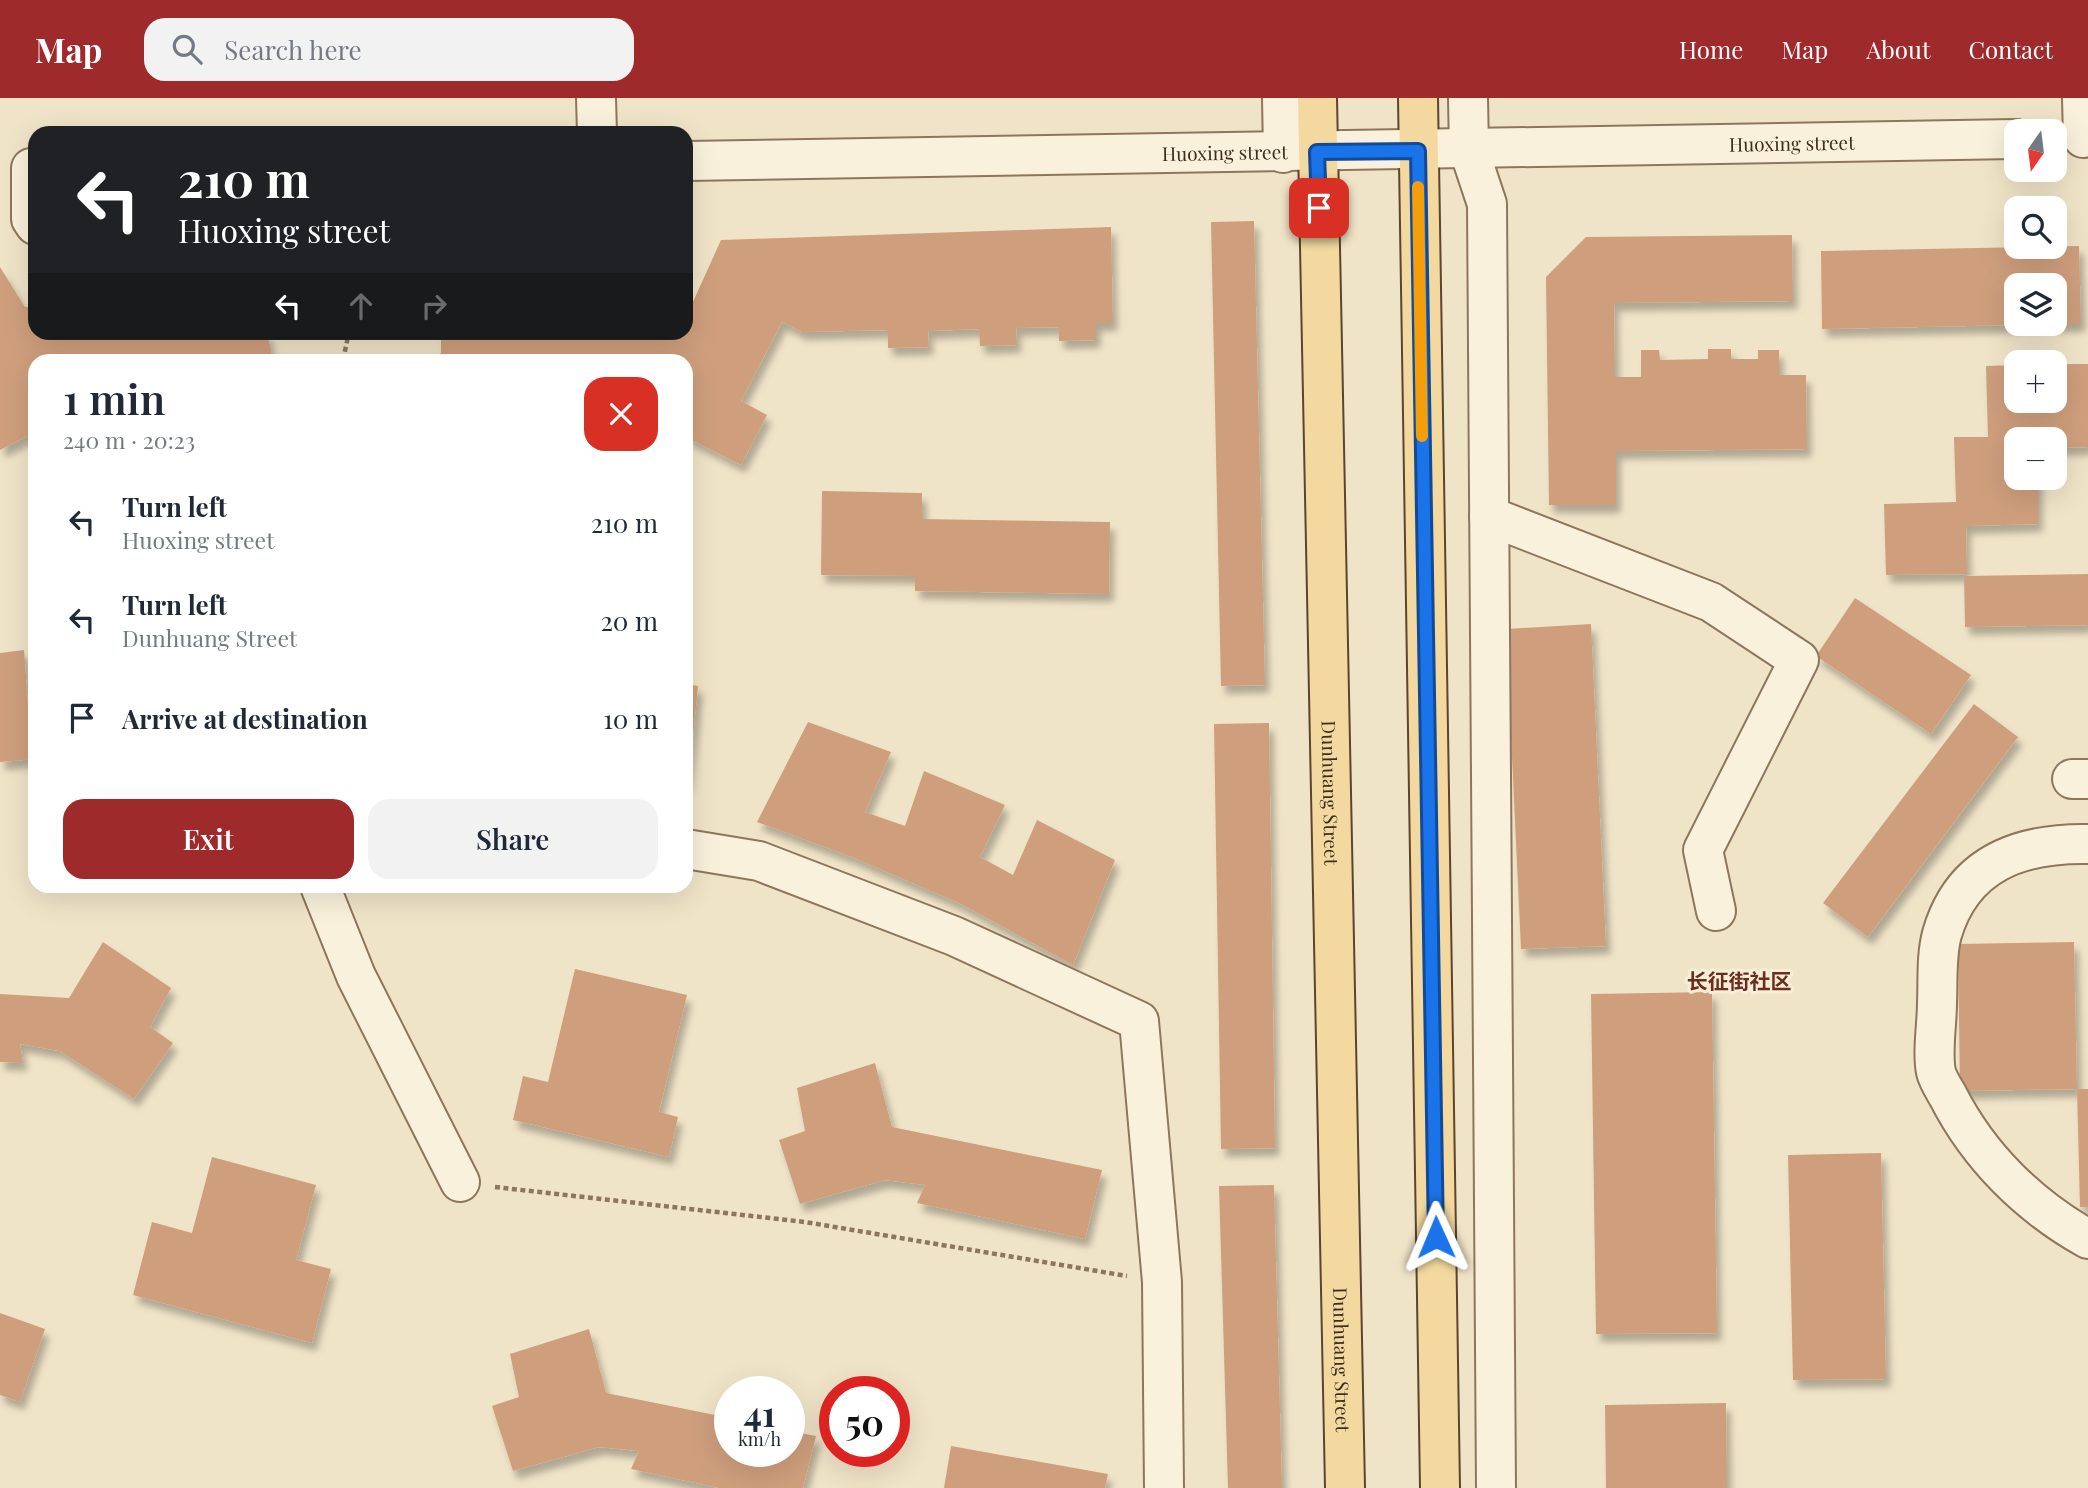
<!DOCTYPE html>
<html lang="en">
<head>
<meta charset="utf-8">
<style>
  :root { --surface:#fff; --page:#f2f2f3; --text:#1f2937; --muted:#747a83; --accent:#9e2a2b }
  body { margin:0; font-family:"Playfair Display","Noto Sans SC",serif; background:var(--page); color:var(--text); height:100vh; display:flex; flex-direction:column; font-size:26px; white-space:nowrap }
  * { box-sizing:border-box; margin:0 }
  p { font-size:23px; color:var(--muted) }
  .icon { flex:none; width:38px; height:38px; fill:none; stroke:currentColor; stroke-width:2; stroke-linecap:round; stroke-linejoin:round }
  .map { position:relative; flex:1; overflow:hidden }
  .details { position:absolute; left:28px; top:256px; width:665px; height:539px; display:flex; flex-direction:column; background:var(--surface); border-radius:21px; box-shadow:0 7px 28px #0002 }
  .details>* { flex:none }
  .banner { position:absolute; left:28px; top:28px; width:665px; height:214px; border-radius:21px; box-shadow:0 7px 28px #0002; background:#202124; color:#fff; overflow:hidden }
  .needle { width:46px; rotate:194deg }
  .tools { position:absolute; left:2004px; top:21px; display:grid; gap:14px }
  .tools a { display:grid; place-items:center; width:63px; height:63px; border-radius:14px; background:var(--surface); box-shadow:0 7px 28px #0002; font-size:35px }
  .speed { position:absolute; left:714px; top:1278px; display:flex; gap:14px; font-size:35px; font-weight:700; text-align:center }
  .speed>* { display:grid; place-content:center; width:91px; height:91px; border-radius:50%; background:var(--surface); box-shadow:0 7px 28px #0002; line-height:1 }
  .speed small { font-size:18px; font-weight:400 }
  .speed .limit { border:10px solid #d22; background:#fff; color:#111 }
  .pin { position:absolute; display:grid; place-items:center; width:60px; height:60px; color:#fff; margin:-30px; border-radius:14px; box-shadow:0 4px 10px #0006 }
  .me { position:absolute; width:77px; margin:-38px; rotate:359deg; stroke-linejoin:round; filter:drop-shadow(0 0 5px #0008) }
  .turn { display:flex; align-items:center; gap:24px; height:147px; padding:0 35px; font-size:32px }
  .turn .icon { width:91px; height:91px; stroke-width:2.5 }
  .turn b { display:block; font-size:49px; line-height:60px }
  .lanes { display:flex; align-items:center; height:66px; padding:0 35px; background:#0003; justify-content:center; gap:35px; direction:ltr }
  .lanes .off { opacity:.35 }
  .round { display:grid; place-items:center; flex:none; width:74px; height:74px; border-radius:21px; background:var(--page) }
  .headline { display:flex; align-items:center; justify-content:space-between; height:119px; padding:0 35px }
  h1 { font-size:42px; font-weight:600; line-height:52px }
  .cta { display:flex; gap:14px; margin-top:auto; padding:14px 35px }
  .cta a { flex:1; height:80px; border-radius:21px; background:var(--accent); color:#fff; font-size:28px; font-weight:600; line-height:80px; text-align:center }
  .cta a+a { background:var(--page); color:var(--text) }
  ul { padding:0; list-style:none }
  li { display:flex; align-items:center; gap:21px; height:98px; padding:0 35px }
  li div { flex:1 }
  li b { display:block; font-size:26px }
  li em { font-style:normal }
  header { display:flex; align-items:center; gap:42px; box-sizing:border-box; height:98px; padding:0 35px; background:var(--accent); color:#fff }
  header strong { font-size:33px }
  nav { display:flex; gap:38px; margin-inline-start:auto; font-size:24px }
  .search { width:490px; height:63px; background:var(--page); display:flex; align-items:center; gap:18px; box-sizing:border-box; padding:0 24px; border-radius:21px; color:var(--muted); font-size:26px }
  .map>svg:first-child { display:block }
  .building { fill:#cf9f7d; filter:url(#shadow) }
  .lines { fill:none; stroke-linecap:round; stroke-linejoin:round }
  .minor-casing { stroke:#8d765c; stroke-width:42 }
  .major-casing { stroke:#5b4430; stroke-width:42 }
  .path { stroke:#8d765c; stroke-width:4.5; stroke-dasharray:5 3.5; stroke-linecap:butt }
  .minor { stroke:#faf1dc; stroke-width:38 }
  .major { stroke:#f3d9a0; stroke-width:38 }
  .route-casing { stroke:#114b97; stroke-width:18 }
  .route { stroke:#1a73e8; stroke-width:12 }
  .slow { stroke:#f59e0b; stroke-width:12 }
  .labels { text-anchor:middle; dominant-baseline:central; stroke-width:6; stroke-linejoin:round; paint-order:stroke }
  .street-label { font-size:19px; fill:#3d2e20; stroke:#f7eed8 }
  .neighbourhood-label { font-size:21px; font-weight:bold; fill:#6b2e1e; stroke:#f7eed8 }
</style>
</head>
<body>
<header>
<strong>Map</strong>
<div class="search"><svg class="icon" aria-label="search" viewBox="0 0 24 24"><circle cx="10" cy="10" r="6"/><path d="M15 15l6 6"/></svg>Search here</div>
<nav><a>Home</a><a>Map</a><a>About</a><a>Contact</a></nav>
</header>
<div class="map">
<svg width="2088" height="1390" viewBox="0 0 2088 1390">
  <defs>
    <filter id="shadow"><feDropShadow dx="4.5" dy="8" stdDeviation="3.5" flood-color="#0004"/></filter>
  </defs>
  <rect width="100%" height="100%" fill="#f0e4c8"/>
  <!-- building -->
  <path class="building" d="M1254,123L1265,587L1221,588L1211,124Z
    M1111,129L1113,225H1096V242L1059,243V229L1016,230L1017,247L980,248L979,231L928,233L929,249L888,250V232L802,234L782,224L741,303L767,317L741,367L686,339V262H434L441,255V234H686V206H692L721,142Z
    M1792,137L1793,203L1614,205L1615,279H1641V252H1659L1660,262L1708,261V251H1731V261H1758V252H1779V277H1806L1807,351L1616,353V407H1549L1546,179L1586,139Z
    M2079,148L2081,226H2054V187H2016V227L1822,231L1821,153Z
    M0,169L25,209H35V234H267L273,262H35V334L0,352Z
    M2054,266H2088V349L2054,350V341H2016V380H2038V426L1966,428L1967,476L1886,477L1884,406L1956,404L1954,339H1988L1986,268L2016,267V303H2054Z
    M822,393L922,395V421L1110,424L1109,496L915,493V478L821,477Z
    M2088,476V527L1965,529L1964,478Z
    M1855,500L1971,577L1931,636L1816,558Z
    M1591,526L1606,848L1521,851L1506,531Z
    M24,552L28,609H35V661L0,664V555Z
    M686,586L698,588L688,686H686Z
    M1974,606L2018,639L1868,839L1823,805Z
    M808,624L891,654L865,714L905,728L924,673L1005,707L980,759L1013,777L1037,722L1115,762L1073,867L961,806L852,759L757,724Z
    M1269,625L1275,1050L1221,1051L1214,626Z
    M103,844L171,890L150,929L173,945L134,1001L60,953L20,946L23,965L0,964V896L69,900Z
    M2074,844L2077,991L1960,993L1958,846Z
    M575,871L687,897L659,1014L678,1019L669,1059L513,1022L523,978L548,984Z
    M1712,894L1717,1235L1596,1236L1591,896Z
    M875,965L892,1029L1102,1072L1085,1141L917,1105L925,1087L885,1082L800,1106L779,1042L805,1033L797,990Z
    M2077,991H2088V1109H2080Z
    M1881,1055L1886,1281L1793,1282L1788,1057Z
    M212,1059L316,1087L296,1162L331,1171L312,1245L133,1197L152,1124L192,1135Z
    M1274,1087L1282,1390H1228L1219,1088Z
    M0,1215L45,1231L20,1304L0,1297Z
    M589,1231L606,1295L730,1320V1353H789V1333L816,1338L803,1390H719L631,1371L639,1353L599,1349L513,1373L492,1308L519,1299L510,1256Z
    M1726,1305L1727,1390H1606L1605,1307Z
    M951,1348L1108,1376L1105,1390H944Z"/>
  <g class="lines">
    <!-- minor casing -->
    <g class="minor-casing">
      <g id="minor">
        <path d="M596,0L597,35"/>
        <path d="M1282,0L1283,55"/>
        <path d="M1468,0L1469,52L1487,106L1496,1390"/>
        <path d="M2082,0L2083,40"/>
        <path id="s1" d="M686,63L2016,41"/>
        <path d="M31,70V121L35,127"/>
        <path d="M1489,418L1711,504L1799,562L1703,752L1716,813"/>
        <path d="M2072,681H2088"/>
        <path d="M2088,746C2021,745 1963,764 1942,836C1936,858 1938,882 1937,905C1937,926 1932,954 1936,974C1938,982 1944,991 1948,998C1979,1059 2029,1108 2088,1141"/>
        <path d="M686,751L759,763L954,838L1139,923L1162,1184L1164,1390"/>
        <path d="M320,788L356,878L460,1084"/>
      </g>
    </g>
    <!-- major casing -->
    <g class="major-casing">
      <g id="major">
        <path id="s2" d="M1317,0L1345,1390"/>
        <path d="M1418,0L1440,1390"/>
      </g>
    </g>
    <!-- path -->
    <path class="path" d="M343,262L349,234
      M495,1089L805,1124L1127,1178"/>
    <!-- minor -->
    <use href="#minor" class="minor"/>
    <!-- major -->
    <use href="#major" class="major"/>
  </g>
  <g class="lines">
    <!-- route casing -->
    <g class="route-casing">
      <path id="route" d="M1319,110L1317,54L1418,53L1436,1139"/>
    </g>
    <!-- route -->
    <use href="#route" class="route"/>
    <!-- slow -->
    <path class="slow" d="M1418,89L1422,338"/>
  </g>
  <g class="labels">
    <!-- street labels -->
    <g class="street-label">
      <text stroke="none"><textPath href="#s1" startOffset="1106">Huoxing street</textPath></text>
      <text stroke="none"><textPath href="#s1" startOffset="539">Huoxing street</textPath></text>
      <text stroke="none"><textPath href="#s2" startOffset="695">Dunhuang Street</textPath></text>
      <text stroke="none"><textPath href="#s2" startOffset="1262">Dunhuang Street</textPath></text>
    </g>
    <!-- neighbourhood labels -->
    <g class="neighbourhood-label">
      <text x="1739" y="882">长征街社区</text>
    </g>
  </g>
</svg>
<div class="tools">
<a><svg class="needle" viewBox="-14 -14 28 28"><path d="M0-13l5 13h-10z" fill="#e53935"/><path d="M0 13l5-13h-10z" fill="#747a83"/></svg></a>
<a><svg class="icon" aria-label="search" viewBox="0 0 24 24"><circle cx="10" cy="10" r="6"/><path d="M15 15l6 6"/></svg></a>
<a><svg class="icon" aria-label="layers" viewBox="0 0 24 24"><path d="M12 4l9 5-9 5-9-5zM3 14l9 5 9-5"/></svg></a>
<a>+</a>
<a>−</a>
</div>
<div class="speed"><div>41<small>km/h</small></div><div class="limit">50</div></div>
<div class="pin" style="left:1319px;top:110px;background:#d93025"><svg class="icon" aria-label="arrive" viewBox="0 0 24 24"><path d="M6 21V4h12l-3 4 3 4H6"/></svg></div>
<svg class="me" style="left:1436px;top:1139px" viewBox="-20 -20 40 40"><path d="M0-17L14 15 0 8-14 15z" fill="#1a73e8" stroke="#fff" stroke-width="4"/></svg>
<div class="banner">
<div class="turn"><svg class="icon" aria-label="left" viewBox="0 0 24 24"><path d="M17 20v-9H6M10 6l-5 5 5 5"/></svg><div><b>210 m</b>Huoxing street</div></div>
<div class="lanes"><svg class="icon" aria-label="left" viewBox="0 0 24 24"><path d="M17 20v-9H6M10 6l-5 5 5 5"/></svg><svg class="icon off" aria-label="ahead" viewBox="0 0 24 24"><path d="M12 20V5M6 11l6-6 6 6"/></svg><svg class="icon off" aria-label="right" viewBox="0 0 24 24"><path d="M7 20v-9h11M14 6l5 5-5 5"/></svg></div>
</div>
<section class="details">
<div class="headline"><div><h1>1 min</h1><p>240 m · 20:23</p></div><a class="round" style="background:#d93025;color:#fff"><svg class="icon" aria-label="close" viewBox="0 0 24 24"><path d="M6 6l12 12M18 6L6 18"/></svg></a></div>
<ul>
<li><svg class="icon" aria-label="left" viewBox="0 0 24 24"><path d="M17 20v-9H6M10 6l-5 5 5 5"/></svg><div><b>Turn left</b><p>Huoxing street</p></div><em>210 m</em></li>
<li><svg class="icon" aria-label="left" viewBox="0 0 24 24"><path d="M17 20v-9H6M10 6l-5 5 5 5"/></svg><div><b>Turn left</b><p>Dunhuang Street</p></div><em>20 m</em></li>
<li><svg class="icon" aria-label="arrive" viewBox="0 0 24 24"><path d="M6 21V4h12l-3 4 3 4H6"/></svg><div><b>Arrive at destination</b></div><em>10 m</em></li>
</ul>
<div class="cta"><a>Exit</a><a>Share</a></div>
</section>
</div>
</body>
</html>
